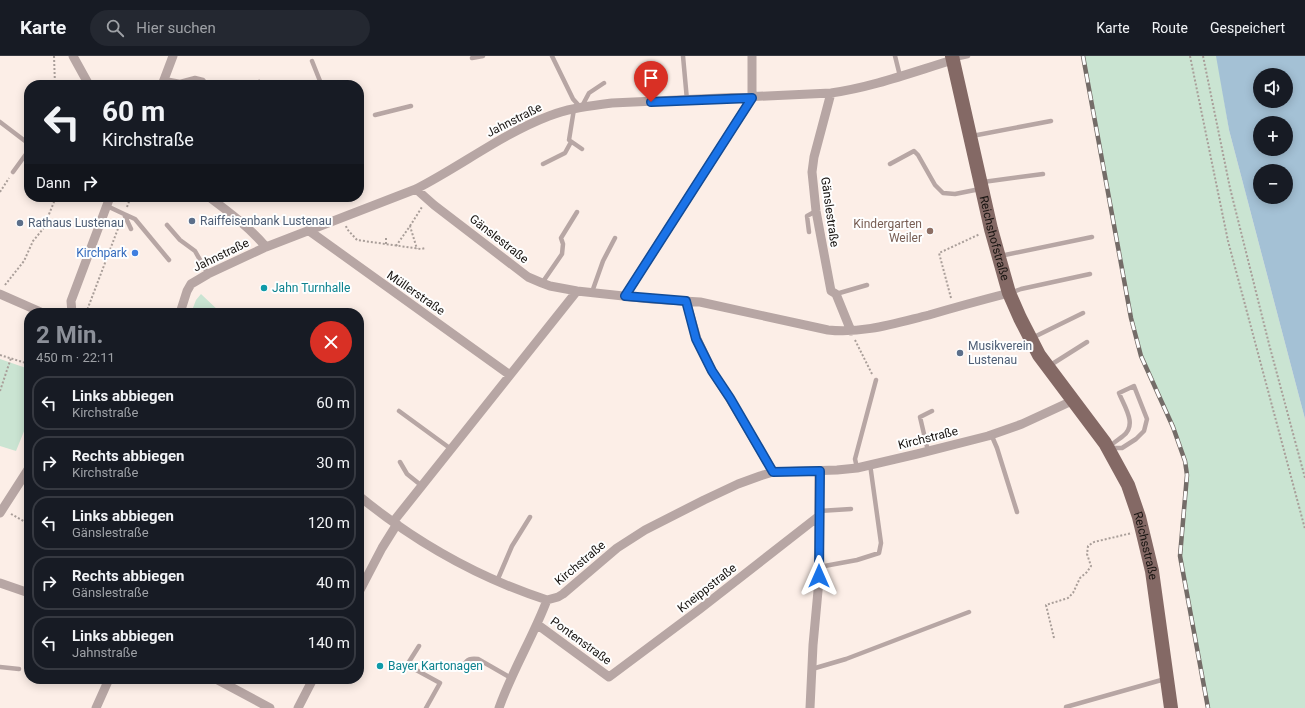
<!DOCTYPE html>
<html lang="de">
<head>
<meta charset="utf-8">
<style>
  :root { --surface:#171b24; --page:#242831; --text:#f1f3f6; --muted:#9ea1a6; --line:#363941; --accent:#8c9099 }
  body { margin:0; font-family:Roboto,sans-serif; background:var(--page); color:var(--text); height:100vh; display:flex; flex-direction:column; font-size:15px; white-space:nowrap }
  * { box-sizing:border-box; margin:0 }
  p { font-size:13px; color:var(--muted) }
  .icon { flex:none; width:22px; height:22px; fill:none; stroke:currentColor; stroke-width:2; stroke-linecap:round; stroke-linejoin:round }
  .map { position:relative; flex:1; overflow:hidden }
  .side { position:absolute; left:24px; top:252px; width:340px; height:376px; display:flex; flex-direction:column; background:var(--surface); border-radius:16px; box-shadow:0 2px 10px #0003 }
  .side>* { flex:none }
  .hud { position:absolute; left:24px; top:24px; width:340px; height:122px; border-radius:16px; box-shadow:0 2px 10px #0003; background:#171b24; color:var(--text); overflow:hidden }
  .fabs { position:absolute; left:1253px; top:12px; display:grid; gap:8px }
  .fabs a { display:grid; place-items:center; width:40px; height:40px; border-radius:50%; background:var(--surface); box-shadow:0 2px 10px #0003; font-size:20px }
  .pin { position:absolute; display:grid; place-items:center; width:34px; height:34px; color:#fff; margin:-41px -17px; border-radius:50% 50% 50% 0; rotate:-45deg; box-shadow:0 0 4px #0007 }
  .pin .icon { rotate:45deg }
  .me { position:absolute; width:44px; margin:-22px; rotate:0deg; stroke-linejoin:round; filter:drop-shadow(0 0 3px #0008) }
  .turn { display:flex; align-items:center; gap:14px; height:84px; padding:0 12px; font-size:18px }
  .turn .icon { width:52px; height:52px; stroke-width:2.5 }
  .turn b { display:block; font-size:28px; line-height:34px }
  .then { display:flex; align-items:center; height:38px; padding:0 12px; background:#0003; gap:8px; font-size:15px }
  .round { display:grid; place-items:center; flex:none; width:42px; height:42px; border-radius:21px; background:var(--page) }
  .head { display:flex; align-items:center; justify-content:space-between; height:68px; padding:0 12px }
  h1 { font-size:24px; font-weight:700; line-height:30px; color:var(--accent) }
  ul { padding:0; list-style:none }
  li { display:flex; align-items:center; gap:12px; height:54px; margin:0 8px 6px; padding:0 4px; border:2px solid var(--line); border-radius:16px }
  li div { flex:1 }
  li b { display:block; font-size:15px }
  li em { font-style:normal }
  header { display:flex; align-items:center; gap:24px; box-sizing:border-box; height:56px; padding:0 20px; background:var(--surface); border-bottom:1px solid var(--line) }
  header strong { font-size:19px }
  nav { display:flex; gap:22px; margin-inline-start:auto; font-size:14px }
  .search { width:280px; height:36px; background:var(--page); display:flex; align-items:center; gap:10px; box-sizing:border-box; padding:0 14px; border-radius:22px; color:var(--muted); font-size:15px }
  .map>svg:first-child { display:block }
  .green { fill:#cae4d2 }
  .water { fill:#a4c1d5; fill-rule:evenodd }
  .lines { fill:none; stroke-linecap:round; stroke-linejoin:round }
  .path { stroke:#a99e99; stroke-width:2; stroke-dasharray:2 2; stroke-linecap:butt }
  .lane { stroke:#b7a6a4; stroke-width:4.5 }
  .street { stroke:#b7a6a4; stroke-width:9 }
  .primary { stroke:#846965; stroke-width:14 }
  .rail-casing { stroke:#746c68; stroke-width:4.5 }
  .rail { stroke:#fefefe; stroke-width:3; stroke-dasharray:9; stroke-linecap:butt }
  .route-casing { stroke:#114b97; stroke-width:10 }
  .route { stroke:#1a73e8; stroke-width:7 }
  .service-dot { fill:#5c6f8a; stroke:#fefefe; stroke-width:1.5 }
  .education-dot { fill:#8d6e63; stroke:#fefefe; stroke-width:1.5 }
  .shop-dot { fill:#3f7fe0; stroke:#fefefe; stroke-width:1.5 }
  .culture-dot { fill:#0f9aa8; stroke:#fefefe; stroke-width:1.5 }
  .labels { text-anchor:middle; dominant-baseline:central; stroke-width:4; stroke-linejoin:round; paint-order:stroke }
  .street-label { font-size:12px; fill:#181411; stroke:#fefefe }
  .service-label { font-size:12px; fill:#4e5e75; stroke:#fefefe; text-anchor:start }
  .education-label { font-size:12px; fill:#785e54; stroke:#fefefe; text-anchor:end }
  .shop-label { font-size:12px; fill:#366cbe; stroke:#fefefe; text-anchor:end }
  .culture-label { font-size:12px; fill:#0d838f; stroke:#fefefe; text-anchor:start }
</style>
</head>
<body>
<header>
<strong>Karte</strong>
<div class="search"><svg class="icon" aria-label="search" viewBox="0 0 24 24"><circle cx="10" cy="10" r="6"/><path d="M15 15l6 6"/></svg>Hier suchen</div>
<nav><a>Karte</a><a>Route</a><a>Gespeichert</a></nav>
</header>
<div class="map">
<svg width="1305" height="652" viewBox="0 0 1305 652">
  <rect width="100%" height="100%" fill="#fceee7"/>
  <!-- green -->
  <path class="green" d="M1083,0H1217L1229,74L1305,363V652H1208L1180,500L1187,419L1185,405L1173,371L1141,300L1131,262Z
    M201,238L221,257H191L196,244Z
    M0,303L29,313V363L16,395L0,390Z"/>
  <!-- water -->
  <path class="water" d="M1216,0H1305V363L1229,74ZM1260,19H1286V45H1260ZM1260,67H1286V93H1260ZM1260,115H1286V141H1260Z"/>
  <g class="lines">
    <!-- path -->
    <path class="path" d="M54,0L55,29
      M1190,0L1228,185L1305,473
      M1203,0L1230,132L1269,288L1305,422
      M0,136L9,122
      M127,151L130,143
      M346,170L347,173L357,184L421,193L426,192
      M410,170L422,151
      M386,188V182
      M396,190L410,170L417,193
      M5,229L24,205L33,185L43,173L56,141
      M951,242L939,197L980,178
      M86,257L119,170
      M855,284L872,318
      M0,299L29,308
      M0,335L11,302
      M11,458L29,468
      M1054,582L1046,549L1068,542L1073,537L1080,522L1087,516L1091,510L1087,498L1088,490L1094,486L1132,477"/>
    <!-- lane -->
    <path class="lane" d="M552,0L573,43L581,52L589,37L604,27
      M683,0L687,44
      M895,0L900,20
      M472,2L483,0
      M954,3L968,0
      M164,23L180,26L195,22L203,24L207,29
      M255,29L259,26
      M310,29L320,25L312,5
      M574,53L569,84L582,93
      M375,59L411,50
      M0,66L29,88
      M972,80L1051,65
      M543,108L565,97L571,86
      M890,108L914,95L918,99L935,129L943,137L955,138L980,133
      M13,116L29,94
      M983,126L1043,118
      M107,150L124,158L131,173
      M124,158L135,163L169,204
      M167,169L180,184L195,195L208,218
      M809,176L807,160L816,155
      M1000,200L1092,181
      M542,227L562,198L563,188L561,182L577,156
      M592,236L603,205L615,182
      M1010,237L1021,233L1090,218
      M836,238L867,229
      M1032,282L1083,257
      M1049,310L1087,286
      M1134,330L1147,363L1144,375L1136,383L1122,392H1108C1113,387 1118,384 1123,380C1138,369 1124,350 1119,337Z
      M399,355L451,393
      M991,378L997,392L1017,456
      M928,395L920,361L932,355
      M400,406L407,418L422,430
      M857,412L855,403L876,324
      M819,455L851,453
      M819,511L857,504L879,497L881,487L870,408
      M497,525L512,490L530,461
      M419,590L407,609L440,627L426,652
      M464,609C467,603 471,602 478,603L511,622
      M0,611L19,613
      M812,613L846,603L969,556
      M1066,652V651L1165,623"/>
    <!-- street -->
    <path class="street" d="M73,0L89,29
      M752,0V42
      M162,29L173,0
      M831,37L814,101L812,116L816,155L831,235L836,238L851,275
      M416,133L434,149L528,221L542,227L550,230L577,235L651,243L700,246L828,274C862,278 896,267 929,259C956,251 982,244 1009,237
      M209,141C229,156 249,171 266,191
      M308,174L510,319
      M0,238L43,257
      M625,240L752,42
      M686,245L697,283L712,315L730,343L773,416
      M72,257L71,245L110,141
      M180,257L187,235L191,228L208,218L266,191L416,133C461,110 502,78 549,60C569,52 591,50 612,47L831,37C873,31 913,16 953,4
      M359,440C414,485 479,522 547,544L558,541L563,538L617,492L645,474L704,444L738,428L760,420L773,416L837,414L857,412L917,398L988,380L1022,368L1074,344
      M0,457L29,412
      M393,466L577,235
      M0,527L29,537
      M359,536L382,492L397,468
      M538,569L609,621L700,553L819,460
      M216,623L270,652
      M96,652L109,623
      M298,652L313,623
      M499,652C512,615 533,581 547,544
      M810,652L813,589L819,524V415"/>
    <!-- primary -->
    <path class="primary" id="s1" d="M952,0L991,173L1009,237L1020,262L1039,299L1105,387L1128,429L1139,461L1152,515L1171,652"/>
    <!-- rail casing -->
    <g class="rail-casing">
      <path id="rail" d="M1083,0L1131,262L1141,300L1173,371L1185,405L1187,419L1180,500L1208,652"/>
    </g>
    <!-- rail -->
    <use href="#rail" class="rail"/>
  </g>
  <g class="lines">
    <!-- route casing -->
    <g class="route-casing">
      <path id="route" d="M651,46L752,42L625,240L686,245L696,283L712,315L730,342L773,416L820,415L819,520"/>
    </g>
    <!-- route -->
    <use href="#route" class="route"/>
  </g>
  <!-- markers -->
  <g class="service-dot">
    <circle cx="192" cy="165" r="4"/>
    <circle cx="20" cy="167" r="4"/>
    <circle cx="960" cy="297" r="4"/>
  </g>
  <circle class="education-dot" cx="930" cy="175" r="4"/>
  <circle class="shop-dot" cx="135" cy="197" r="4"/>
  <g class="culture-dot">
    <circle cx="264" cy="232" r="4"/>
    <circle cx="380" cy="610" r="4"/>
  </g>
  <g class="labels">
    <!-- street labels -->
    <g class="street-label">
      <text transform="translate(514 64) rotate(-27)">Jahnstraße</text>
      <text transform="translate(830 156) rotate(82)">Gänslestraße</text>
      <text stroke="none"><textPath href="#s1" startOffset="187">Reichshofstraße</textPath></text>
      <text transform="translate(499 183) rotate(38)">Gänslestraße</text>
      <text transform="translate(221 199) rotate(-26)">Jahnstraße</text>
      <text transform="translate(416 237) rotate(35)">Müllerstraße</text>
      <text transform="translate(928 382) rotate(-14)">Kirchstraße</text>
      <text stroke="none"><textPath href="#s1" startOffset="534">Reichsstraße</textPath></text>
      <text transform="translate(580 507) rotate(-40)">Kirchstraße</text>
      <text transform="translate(707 532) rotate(-38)">Kneippstraße</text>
      <text transform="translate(581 585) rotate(36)">Pontenstraße</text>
    </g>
    <!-- service labels -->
    <g class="service-label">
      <text x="200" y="165">Raiffeisenbank Lustenau</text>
      <text x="28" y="167">Rathaus Lustenau</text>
      <text x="968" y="290">Musikverein<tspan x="968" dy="14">Lustenau</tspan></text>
    </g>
    <!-- education labels -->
    <g class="education-label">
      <text x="922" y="168">Kindergarten<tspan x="922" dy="14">Weiler</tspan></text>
    </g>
    <!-- shop labels -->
    <g class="shop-label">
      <text x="127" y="197">Kirchpark</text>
    </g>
    <!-- culture labels -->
    <g class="culture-label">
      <text x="272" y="232">Jahn Turnhalle</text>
      <text x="388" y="610">Bayer Kartonagen</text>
    </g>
  </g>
</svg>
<div class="fabs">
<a><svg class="icon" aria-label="sound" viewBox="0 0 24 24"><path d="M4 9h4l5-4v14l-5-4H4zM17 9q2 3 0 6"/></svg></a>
<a>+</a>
<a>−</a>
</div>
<div class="pin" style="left:651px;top:46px;background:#d93025"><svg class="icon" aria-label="arrive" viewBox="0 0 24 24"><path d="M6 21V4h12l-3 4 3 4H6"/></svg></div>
<svg class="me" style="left:819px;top:520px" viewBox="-20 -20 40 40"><path d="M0-17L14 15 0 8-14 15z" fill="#1a73e8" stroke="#fff" stroke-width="4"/></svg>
<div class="hud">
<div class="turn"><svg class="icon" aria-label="left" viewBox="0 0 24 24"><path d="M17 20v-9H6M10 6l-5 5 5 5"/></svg><div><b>60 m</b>Kirchstraße</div></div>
<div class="then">Dann<svg class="icon" aria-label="right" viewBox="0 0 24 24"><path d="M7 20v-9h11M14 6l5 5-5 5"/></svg></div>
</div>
<section class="side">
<div class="head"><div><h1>2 Min.</h1><p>450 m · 22:11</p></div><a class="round" style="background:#d93025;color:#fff"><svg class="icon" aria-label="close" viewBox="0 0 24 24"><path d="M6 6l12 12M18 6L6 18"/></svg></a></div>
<ul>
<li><svg class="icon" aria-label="left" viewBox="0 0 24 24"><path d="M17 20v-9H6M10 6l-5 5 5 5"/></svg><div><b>Links abbiegen</b><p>Kirchstraße</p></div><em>60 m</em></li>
<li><svg class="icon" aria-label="right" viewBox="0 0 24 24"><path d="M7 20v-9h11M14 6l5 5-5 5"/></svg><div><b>Rechts abbiegen</b><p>Kirchstraße</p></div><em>30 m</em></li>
<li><svg class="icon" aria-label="left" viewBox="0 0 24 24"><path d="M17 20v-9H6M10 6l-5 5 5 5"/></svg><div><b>Links abbiegen</b><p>Gänslestraße</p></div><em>120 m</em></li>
<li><svg class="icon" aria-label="right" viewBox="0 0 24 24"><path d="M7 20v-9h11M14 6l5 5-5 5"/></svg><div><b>Rechts abbiegen</b><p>Gänslestraße</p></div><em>40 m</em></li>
<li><svg class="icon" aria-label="left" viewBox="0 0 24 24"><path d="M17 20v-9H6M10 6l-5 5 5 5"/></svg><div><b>Links abbiegen</b><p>Jahnstraße</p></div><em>140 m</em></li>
</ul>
</section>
</div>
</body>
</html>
